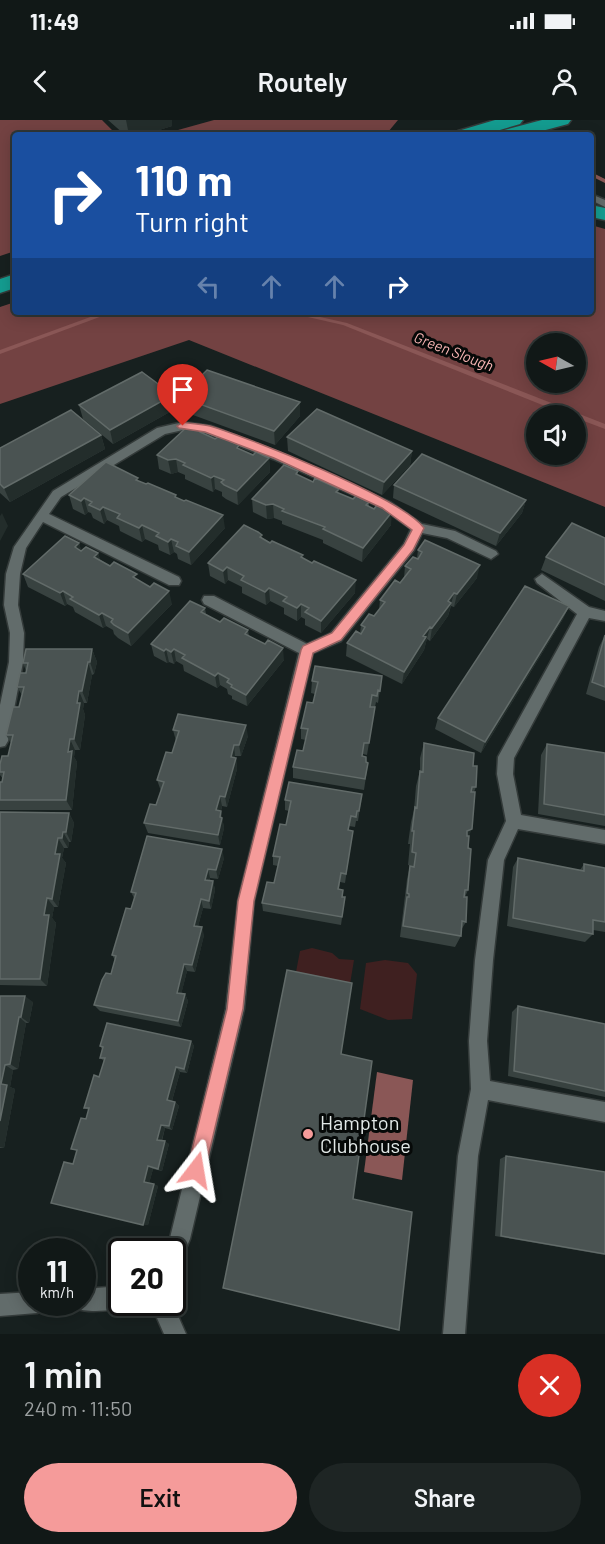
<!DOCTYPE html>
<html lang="en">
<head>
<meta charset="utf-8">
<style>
  :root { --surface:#111817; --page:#1e2524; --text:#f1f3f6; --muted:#9ca0a1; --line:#303736; --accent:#f59b9a }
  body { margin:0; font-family:Barlow,sans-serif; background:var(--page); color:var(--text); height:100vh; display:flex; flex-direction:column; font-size:22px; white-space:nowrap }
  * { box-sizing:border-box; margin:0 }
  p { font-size:20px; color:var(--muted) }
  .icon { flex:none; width:33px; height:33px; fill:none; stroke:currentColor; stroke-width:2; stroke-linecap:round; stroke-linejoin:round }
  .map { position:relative; height:1214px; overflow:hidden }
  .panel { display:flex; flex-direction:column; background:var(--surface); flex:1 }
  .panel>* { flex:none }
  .banner { position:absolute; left:12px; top:12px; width:582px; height:183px; border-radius:6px; box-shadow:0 3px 15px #0003,0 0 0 2px var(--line); background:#1a4fa0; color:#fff; overflow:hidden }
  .needle { width:39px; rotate:278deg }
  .fabs { position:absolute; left:526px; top:213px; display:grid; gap:12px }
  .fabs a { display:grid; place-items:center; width:60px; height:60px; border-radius:50%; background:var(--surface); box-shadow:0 3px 15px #0003,0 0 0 2px var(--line); font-size:30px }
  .speed { position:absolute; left:18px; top:1118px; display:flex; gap:12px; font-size:30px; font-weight:700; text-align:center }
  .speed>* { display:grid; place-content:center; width:78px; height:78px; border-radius:50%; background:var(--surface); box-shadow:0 3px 15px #0003,0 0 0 2px var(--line); line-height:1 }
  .speed small { font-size:15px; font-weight:400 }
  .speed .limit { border:3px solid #111; border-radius:9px; background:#fff; color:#111 }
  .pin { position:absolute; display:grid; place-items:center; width:51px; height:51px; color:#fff; margin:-62px -26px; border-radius:50% 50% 50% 0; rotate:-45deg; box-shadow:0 0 6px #0007 }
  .pin .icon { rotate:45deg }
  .me { position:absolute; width:66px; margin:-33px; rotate:14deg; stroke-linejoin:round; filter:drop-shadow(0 0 4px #0008) }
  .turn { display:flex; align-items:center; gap:21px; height:126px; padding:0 24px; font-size:27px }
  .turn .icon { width:78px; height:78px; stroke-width:2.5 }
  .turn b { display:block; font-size:42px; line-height:51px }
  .lanes { display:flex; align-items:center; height:57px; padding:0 24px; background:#0003; justify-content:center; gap:30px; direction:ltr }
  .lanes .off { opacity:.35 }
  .round { display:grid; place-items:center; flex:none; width:63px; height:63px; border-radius:32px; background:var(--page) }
  .headline { display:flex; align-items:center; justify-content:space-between; height:102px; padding:0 24px }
  h1 { font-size:36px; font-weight:600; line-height:45px }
  .cta { display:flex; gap:12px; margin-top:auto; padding:12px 24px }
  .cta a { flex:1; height:69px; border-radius:36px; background:var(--accent); color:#111; font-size:24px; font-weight:600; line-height:69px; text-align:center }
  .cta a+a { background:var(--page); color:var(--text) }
  .status { display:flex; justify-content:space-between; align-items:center; height:42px; padding:0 30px; background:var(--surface); direction:ltr }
  .status svg { height:16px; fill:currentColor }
  header { display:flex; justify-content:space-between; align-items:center; height:78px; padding:0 24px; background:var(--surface); font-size:27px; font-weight:600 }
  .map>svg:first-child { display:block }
  .green { fill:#3f2020 }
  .forest { fill:#734242; fill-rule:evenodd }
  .water { fill:#8a5756 }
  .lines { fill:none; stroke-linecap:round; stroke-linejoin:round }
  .stream { fill:#8a5756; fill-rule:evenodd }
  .service-casing { stroke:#343b3a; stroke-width:3 }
  .motorway-casing { stroke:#343b3a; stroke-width:3 }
  .service { fill:#626c6b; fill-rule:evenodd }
  .motorway { fill:#149c90; fill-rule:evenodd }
  .wall { fill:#384240 }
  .shaded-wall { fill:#232d2b }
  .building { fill:#4a5352; stroke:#626b69; stroke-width:1.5 }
  .route { fill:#f59b9a; stroke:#9f6564; stroke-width:1.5 }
  .poi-dot { fill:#f59b9a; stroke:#060908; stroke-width:2 }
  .labels { text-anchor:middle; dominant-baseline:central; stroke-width:6; stroke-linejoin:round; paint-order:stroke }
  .far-water-label { font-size:15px; font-style:italic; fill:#fab6b5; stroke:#060908 }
  .near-poi-label { font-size:20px; fill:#e2e8e7; stroke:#060908; text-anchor:start }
</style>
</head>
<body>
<div class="status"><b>11:49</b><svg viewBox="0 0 49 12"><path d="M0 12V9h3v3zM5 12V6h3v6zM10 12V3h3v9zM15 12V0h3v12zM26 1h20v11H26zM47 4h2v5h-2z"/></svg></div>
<header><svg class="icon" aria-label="back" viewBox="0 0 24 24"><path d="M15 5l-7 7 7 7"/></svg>Routely<svg class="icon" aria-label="person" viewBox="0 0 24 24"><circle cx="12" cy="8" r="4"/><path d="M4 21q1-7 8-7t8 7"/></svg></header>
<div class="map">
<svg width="605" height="1214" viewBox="0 0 605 1214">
  <rect width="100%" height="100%" fill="#17201f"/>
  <!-- green -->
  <path class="green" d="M312,828L332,833L339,839L354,840L350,864L296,852L300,831Z
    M385,840L408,843L417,854L412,899L388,900L360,889L366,843Z"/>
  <!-- forest -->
  <path class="forest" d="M0,0H102L117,15H15V131L0,136Z
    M214,0H398L388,12L378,15H160Z
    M591,105L605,109V387L189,220L0,284V187L15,182V192H591ZM537,224H576V262H537ZM537,296H576V334H537Z"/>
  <!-- water -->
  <path class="water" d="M377,952L413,960L402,1060L364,1052Z"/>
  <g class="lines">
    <!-- stream -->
    <path class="stream" d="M591,52L605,59V63L591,56Z
      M104,192H113L0,234V230Z
      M286,192H298L347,203L605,304V309L576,298V296H570L343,205Z"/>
    <!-- service casing -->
    <g class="service-casing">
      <path id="service" d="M591,74L605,80V87L591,80Z
        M183,302L211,306L281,333L390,382L422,404L455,411L496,431L498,434L491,439L447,418L422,413L414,430L341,521L313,533L254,781L244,889L190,1119L179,1145L172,1148V1131H164L170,1118L226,889L238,781L299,533L204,484L202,480L204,476H214L307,524L331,513L404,424L411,409L382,388L273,339L205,313L183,310L165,314L61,377L49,394L179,457L181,461L179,465H169L43,402L26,428L20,454L18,485L24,513L23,542L8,621L5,626L0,627V585L9,542L10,513L4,485L6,454L14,427L53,371L157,308Z
        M542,454L589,487L605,491V501L589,498L514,638L513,654L521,695L605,710V724L518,709L504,740L493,840L487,921L490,961L605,982V1002L488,980L478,1036L465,1214H443L458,1036L471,969L469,921L475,840L488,740L506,701L497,654L498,637L577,494L537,463L535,459Z
        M122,1166V1182H131C121,1192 87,1193 74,1188L72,1182H82V1169Z
        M32,1172V1182H48L45,1190L37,1193L0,1196V1174Z
        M150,1182H172L186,1214H164Z"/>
    </g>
    <!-- motorway casing -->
    <g class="motorway-casing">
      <path id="motorway" d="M495,0H523L520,4L483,15H455L458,11Z
        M542,0H571L568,4L527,15H498L501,11Z
        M591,85L605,88V100L591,97Z
        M15,154V168L0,173V159Z"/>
    </g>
    <!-- service -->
    <use href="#service" class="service"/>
    <!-- motorway -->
    <use href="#motorway" class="motorway"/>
  </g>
  <!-- wall -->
  <path class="wall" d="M108,0H172V6L143,15H125Z
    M180,277L300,296L275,325L182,291Z
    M79,285L175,289L113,324L83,299Z
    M203,313L253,335L269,338L270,352L238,385L226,379L222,376V372L215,369L213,372L185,359V355L178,352L171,354L159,349L157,335Z
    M101,315L105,329L10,382L0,373V328Z
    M287,317L412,331L410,345L382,375L288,331Z
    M298,351V356L313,362L339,369L338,373L353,379L369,382V387L391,405L362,442L323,423V420L282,404V401L274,398L267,399L253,392L252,379Z
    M139,361L176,375L177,378L225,408L191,445L178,439L177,434L174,432L170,435L159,430L158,425L145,419L142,422L120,411L119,406L107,400L104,404L93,398L91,393L88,392L85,395L73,389L69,375Z
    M394,365L526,380L522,393L496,426L393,378Z
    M262,418L303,438L355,473L321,513L305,505V499L301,497L297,501L284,494V488L270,481L266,485L242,473V467L228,460L225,464L210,456L208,443Z
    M605,418V481L541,450L546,437Z
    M79,423L81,431L98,433L100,440L138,460L172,484L131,526L118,518L114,514L113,510L106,506L103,508L75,492L73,487L67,484L65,486L28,467L23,454Z
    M418,430L477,458L454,487L451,486L448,496L430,521L427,519L426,522L424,530L402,564L346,536L347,523L360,514L361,505L374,496L379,490L380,480L400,463L404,458L405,446L417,438Z
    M569,486L563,499L481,633L435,609L438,598Z
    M205,488L206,494L220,502L248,510L249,516L265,524L284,540L247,586L232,579V576L228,574L227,569L220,565L217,568L184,551L183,545L176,541L174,544L169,542L167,543L154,536L151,524Z
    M605,515V581L586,574L599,527Z
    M92,529L97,542L94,554L92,555L87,583H84L83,589L85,595L80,630H75L74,637L77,642L72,690H0V662H2L3,659L0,655V644L8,636L11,623L6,615L19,587L22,575L17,567L26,551L23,543Z
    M382,556L378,583L376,582L375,587L367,635L363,634L362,636L366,642L368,643L364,670L293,658V647L303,631L306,620L301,619V608L313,583L315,574L311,573L312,561Z
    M173,610L248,616L241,636H235V638H236L237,649L227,687L222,686L221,691L224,708L220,725L148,713L144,703L156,685L161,671L157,660L172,633L176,621Z
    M424,623L473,646L476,667L474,672L469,716L468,770L465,777L466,802L461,810V816L455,827L400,817L407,759L410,746H412L408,745L410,724H408L411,702L414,690L416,666L420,651V638Z
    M547,624L605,633V706L538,694L541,635Z
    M362,674L358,701H356L355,707L349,706V710L353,711L345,763L340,762L339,769L343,770V777H345L341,805L263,791L262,783L274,763L278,746L273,745V736L286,705L289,691L285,690V680Z
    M0,692L69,693L74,703L71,722H69L68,728H64L62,738L66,743L58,787H54L52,798L56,803L47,866L0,865Z
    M224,738L218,759L210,758V760L213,761L215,770L211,789L203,788L198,806L204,815L195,852L187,851L181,874H185L188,881L181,907L100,891L94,885L111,854L115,840L112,835L131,789L134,778L131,772Z
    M518,738L580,750L584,744L605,748V812L593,810V814L585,822L507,806L513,747Z
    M0,876L33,882L29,903H26L18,949L13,950L10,967L15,969L4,1028H0Z
    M518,886L605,904V977L508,956L512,892Z
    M191,921L194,926L187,953L180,952L172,981L175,982L179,986L172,1010L165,1008L162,1021L169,1024L162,1051L153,1049L149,1063L158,1066L148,1105L73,1044L77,1031L71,1029L86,999L89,990L84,988L99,957L104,941L100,938L102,929L100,926Z
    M506,1036L605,1052V1135L495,1116L500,1039Z"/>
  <!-- shaded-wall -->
  <path class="shaded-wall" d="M126,0H172V6L143,15H129Z
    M173,275L175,289L113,324L110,310Z
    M300,282V296L275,325L274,311Z
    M101,315L105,329L10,382L4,368Z
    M412,331L410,345L382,375L384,362Z
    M269,338L270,352L238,385L237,371Z
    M176,339L178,352L171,354L168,340Z
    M214,356L215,369L213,372L211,358Z
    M84,378L88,392L85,395L81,381Z
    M526,380L522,393L496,426L500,413Z
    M273,384L274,398L267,399L266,385Z
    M103,387L107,400L104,404L100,390Z
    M392,392L391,405L362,442L363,428Z
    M2,393L8,406L0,421V396Z
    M223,395L225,408L191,445L189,432Z
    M142,405L145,419L142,422L139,408Z
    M171,419L174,432L170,435L168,422Z
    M79,423L83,436L75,427Z
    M98,433L102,446L94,437Z
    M480,445L477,458L454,487L457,474Z
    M227,447L228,460L225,464L223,451Z
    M356,460L355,473L321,513V501Z
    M269,468L270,481L266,485L265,472Z
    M63,471L67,484L65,486L60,473Z
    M169,471L172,484L131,526L128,513Z
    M454,473L448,496L430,521L432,508L448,481Z
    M301,484V497L297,501V488Z
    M569,486L563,499L481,633L485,622Z
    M102,493L106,506L103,508L99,495Z
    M430,507L424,530L402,564L404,552L423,516Z
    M283,528L284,540L247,586L246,575Z
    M92,529L97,542L94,554L90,542Z
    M166,529L169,542L167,543L164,531Z
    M174,529L176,541L174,544L171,532Z
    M88,542L92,555L87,583L82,571Z
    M218,553L220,565L217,568L215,556Z
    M79,571L84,583L83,589L85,595L80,630L74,619L77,583Z
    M246,605L248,616L241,636L239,625Z
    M70,619L75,630L74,637L77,642L72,690L66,680L68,632Z
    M234,625L235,636L232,648L231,637Z
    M236,638L237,649L227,687L225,677Z
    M220,676L222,686L218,700L216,690Z
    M221,691L224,708L220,725L218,715Z
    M69,693L74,703L71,722L66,712Z
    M472,709L466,723L467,711Z
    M63,712L69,722L68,728L62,718Z
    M58,718L64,728L62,738L66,743L58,787L52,779L55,734Z
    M222,729L224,738L218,759L216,750Z
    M208,749L210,758L208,768L205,760Z
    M213,761L215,770L211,789L209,781Z
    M47,778L54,787L52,798L56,803L47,866L40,859L44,795Z
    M201,779L203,788L196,814L194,806Z
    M202,807L204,815L195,852L192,845Z
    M184,844L187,851L180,879L177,873Z
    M185,874L188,881L181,907L178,901Z
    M25,876L33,882L29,903L21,897Z
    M19,897L26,903L18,949L10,944Z
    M191,921L194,926L187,953L184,949Z
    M5,945L13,950L10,967L15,969L4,1028L0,1027V1001L1,964Z
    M176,947L180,952L171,984L167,980Z
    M175,982L179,986L172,1010L169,1006Z
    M161,1005L165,1008L161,1022L157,1020Z
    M165,1021L169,1024L162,1051L158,1049Z
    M148,1046L153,1049L149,1064L144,1062Z
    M154,1064L158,1066L148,1105H143Z"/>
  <!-- building -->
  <path class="building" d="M207,250L300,282L274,311L180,277Z
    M142,252L173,275L110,310L79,285Z
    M317,289L412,331L384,362L287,317Z
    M71,290L101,315L4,368L0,364V328Z
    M190,304L203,309L200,312L215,319L219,316L239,325L237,328L253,335L256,332L269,338L237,371L224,365L221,362L224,360L214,356L211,358L183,345L185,343L176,339L168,340L157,335Z
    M422,334L526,380L500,413L394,365Z
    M106,342L138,358L136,360L146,364L148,363L176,375L175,377L184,381L186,380L223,395L189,432L176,426L178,422L171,419L168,422L156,416L159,413L142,405L139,408L117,398L120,394L103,387L100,390L89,385L92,382L84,378L81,381L69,375Z
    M284,345L298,351L296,354L313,362L315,358L339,369L336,372L353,379L356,376L369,382L366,385L374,389L377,385L392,392L363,428L323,409L325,407L282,391L284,389L273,384L266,385L252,379Z
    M572,403L605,418V465L546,437Z
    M244,405L258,412L262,415L260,417L270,423L272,421L303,435L301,437L312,443L314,441L356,460L321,501L305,492L309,488L301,484L297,488L283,481L287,477L269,468L265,472L241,460L244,456L227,447L223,451L208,443Z
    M65,416L79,423L75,427L81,431L86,427L98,433L94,437L110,446L114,442L137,454L133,457L150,467L154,463L169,471L128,513L114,505L111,502L113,499L102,493L99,495L70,479L73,477L63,471L60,473L23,454Z
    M425,420L480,445L457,474L454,473L448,481L451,483L432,508L430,507L423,516L426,517L404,552L347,523L356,511L361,514L365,507L361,505L369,494L374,496L385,482L380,480L395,460L400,463L411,449L405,446L413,437L418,439L422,432L418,430Z
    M525,466L569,486L485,622L438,598Z
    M190,481L205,488L201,492L220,502L224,498L248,510L245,514L265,524L268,520L283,528L246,575L231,567L232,565L227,562L229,559L218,553L215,556L182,538L185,535L174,529L171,532L166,529L164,531L151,524Z
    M605,515V567L592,562Z
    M26,529H92L90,542H88L82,571H79L77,583H80L74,619H70L68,632L72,631L66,680H0V662H2L4,652H0V644L2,636H8L13,615H6L13,587H19L24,567H17L20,553H26L28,543H23Z
    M315,546L382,556L380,571L378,570L377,576L372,575L370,587H375L369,623H364L362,636L366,637V642L368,643L365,659L293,647L297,630L303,631L308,609L301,608L307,582L313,583L318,562L312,561Z
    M178,594L246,605L239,625H234L231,637L236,638L225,677L220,676L216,690L221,691L220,697L222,698L218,715L144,703L150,684L156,685L164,662L157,660L166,632L172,633L179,611L173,610Z
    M424,623L474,633L473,646H477L476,667H472L471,672H475L472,709L467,711V716H469L468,728L471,729L468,770H465L464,777H467L466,802L462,801L461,816L403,806L407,777H409V774L407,773L410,746L414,747L416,733L412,732L414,711H412L415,687L417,688L420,651L423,652Z
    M547,624L605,633V695L544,684Z
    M289,662L362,674L359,691H357L356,697L351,696L348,710L353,711L346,754L341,753L338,769L343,770L342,777H345L342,797L262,783L267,762L274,763L280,737L273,736L280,704L286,705L291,681L285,680Z
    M0,692L69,693L66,712H63L62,718H58L55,734H60L52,779L47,778L44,795H49L40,859H0Z
    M147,716L222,729L216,750L208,749L205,760L213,761L209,781L201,779L194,806L202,807L192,845L184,844L177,873L185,874L178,901L94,885L102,860L106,853L111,854L116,836L112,835L126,788L131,789L136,773L131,772Z
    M518,738L584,751V744L605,748V802L593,800V814L513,798Z
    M287,850L352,863L341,934L372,941L353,1079L412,1092L399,1210L223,1168Z
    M0,876H25L21,897H19L10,944L5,945L1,964L7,965L0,1001Z
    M518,886L605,904V971L514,951Z
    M107,903L191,921L184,949L176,947L167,980L175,982L169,1006L161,1005L157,1020L165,1021L158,1049L148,1046L144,1062L154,1064L143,1105L51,1083L64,1042L73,1044L77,1030L71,1029L81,998L86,999L89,988H84L94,955L99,957L105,938H100L103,927L100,926Z
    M506,1036L605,1052V1134L501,1116Z"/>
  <!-- route -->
  <path class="route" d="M183,302C192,304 201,304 210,306C250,318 402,378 424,408L413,430L341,520L313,533L254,781L243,889L205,1050L203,1057L196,1059L190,1057L187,1050L227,889L238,781L301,530L303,526L332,513L404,425L412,410L382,388L274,338L205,312L179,308L177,306Z"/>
  <!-- markers -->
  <circle class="poi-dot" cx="308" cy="1014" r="6"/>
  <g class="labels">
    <!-- far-water labels -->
    <g class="far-water-label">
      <text transform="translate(454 231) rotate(21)">Green Slough</text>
    </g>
    <!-- near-poi labels -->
    <g class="near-poi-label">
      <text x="320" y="1002">Hampton<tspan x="320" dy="23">Clubhouse</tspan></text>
    </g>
  </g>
</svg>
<div class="fabs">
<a><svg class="needle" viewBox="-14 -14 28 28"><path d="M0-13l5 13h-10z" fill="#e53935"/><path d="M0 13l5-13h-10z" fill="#9ca0a1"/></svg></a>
<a><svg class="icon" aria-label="sound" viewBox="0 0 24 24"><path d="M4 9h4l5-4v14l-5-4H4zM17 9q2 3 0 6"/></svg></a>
</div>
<div class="speed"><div>11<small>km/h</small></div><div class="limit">20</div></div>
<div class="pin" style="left:183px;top:306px;background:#d93025"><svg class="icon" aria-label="arrive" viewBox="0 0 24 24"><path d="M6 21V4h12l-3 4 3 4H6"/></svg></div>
<svg class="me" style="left:196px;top:1050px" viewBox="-20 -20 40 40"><path d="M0-17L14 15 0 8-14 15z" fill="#f59b9a" stroke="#fff" stroke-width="4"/></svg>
<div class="banner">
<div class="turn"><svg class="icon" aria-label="right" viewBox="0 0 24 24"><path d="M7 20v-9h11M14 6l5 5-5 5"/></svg><div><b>110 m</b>Turn right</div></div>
<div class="lanes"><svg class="icon off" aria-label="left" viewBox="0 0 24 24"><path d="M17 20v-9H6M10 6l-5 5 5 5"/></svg><svg class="icon off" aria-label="ahead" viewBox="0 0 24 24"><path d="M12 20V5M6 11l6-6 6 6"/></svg><svg class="icon off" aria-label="ahead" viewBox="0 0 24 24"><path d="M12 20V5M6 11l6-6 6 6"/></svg><svg class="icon" aria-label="right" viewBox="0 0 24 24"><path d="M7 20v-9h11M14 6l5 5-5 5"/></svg></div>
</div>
</div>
<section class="panel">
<div class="headline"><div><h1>1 min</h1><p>240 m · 11:50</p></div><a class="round" style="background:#d93025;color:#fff"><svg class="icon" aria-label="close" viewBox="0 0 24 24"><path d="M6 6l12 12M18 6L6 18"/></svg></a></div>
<div class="cta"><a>Exit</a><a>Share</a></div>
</section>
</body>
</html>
